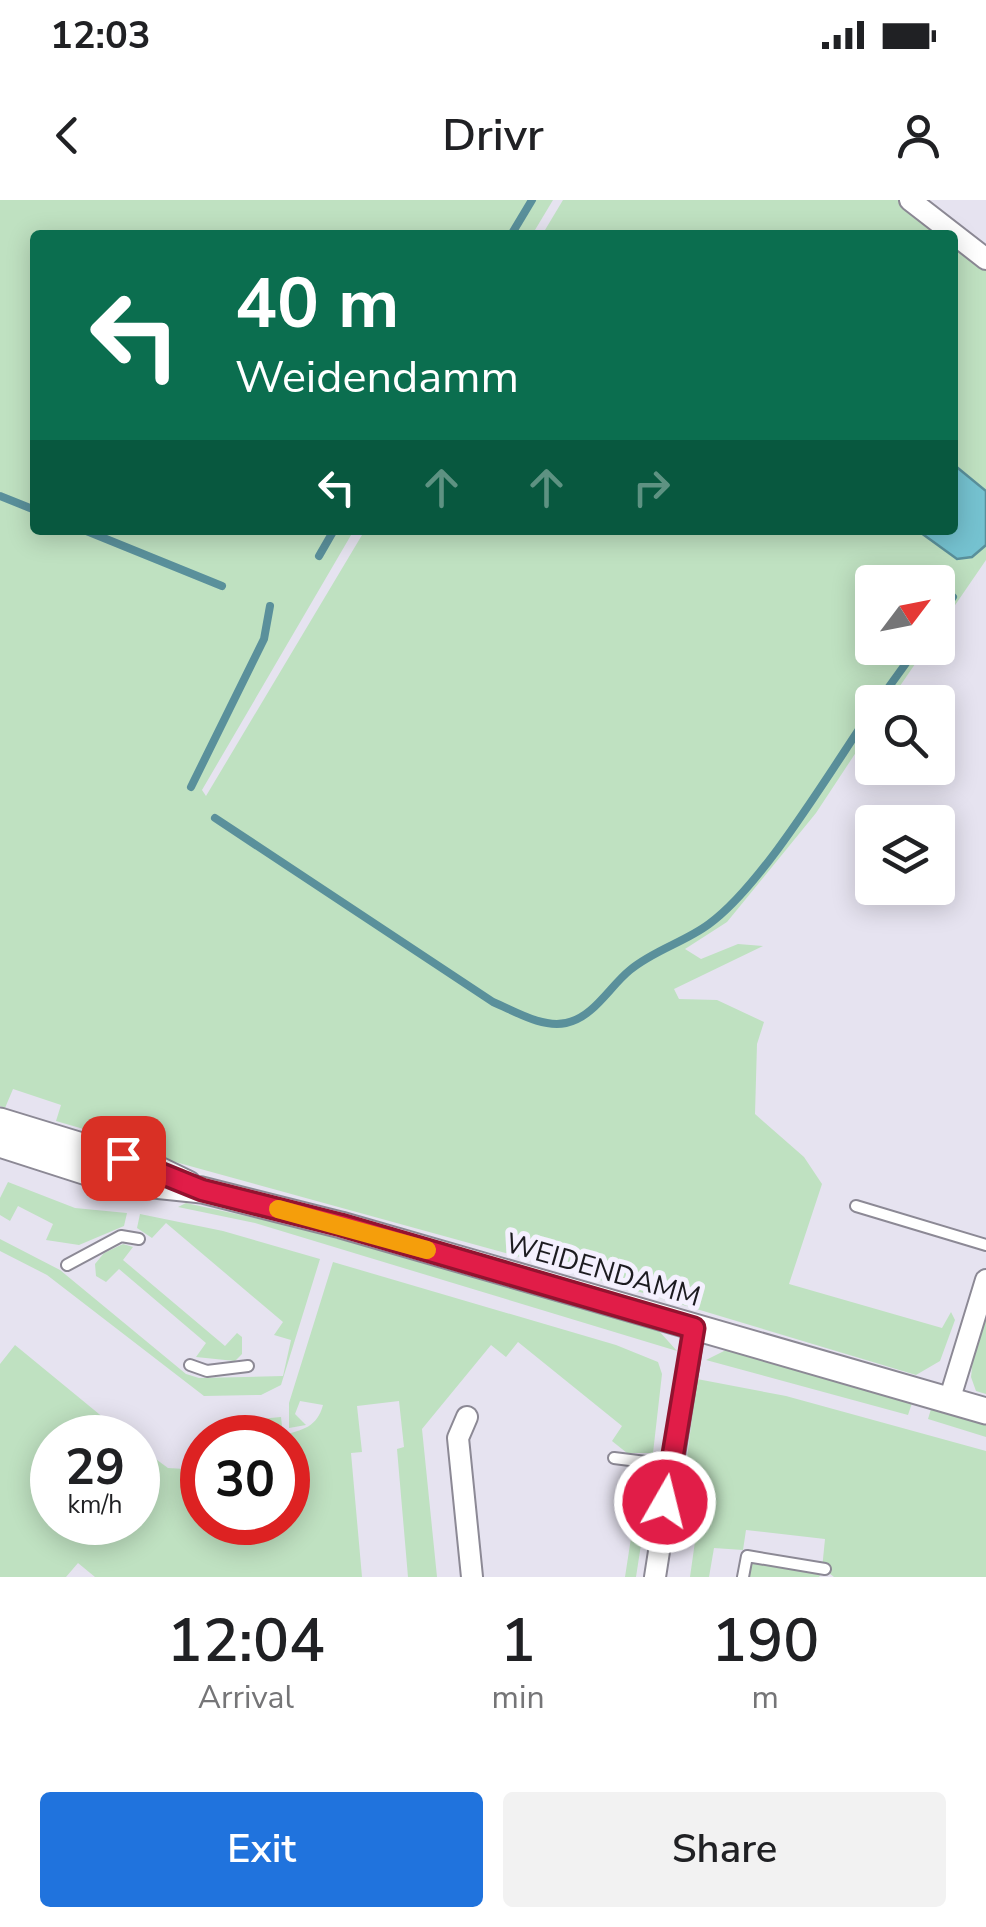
<!DOCTYPE html>
<html lang="en">
<head>
<meta charset="utf-8">
<style>
  :root { --surface:#fff; --page:#f2f2f2; --text:#202124; --muted:#757577; --accent:#2073dd }
  body { margin:0; font-family:"Nunito Sans",sans-serif; background:var(--page); color:var(--text); height:100vh; display:flex; flex-direction:column; font-size:38px; white-space:nowrap }
  * { box-sizing:border-box; margin:0 }
  p { font-size:32px; color:var(--muted) }
  .icon { flex:none; width:55px; height:55px; fill:none; stroke:currentColor; stroke-width:2; stroke-linecap:round; stroke-linejoin:round }
  .map { position:relative; height:1377px; overflow:hidden }
  .sheet { display:flex; flex-direction:column; background:var(--surface); flex:1 }
  .sheet>* { flex:none }
  .hud { position:absolute; left:30px; top:30px; width:928px; height:305px; border-radius:10px; box-shadow:0 5px 25px #0003; background:#0b6e4f; color:#fff; overflow:hidden }
  .needle { width:65px; rotate:58deg }
  .fabs { position:absolute; left:855px; top:365px; display:grid; gap:20px }
  .fabs a { display:grid; place-items:center; width:100px; height:100px; border-radius:10px; background:var(--surface); box-shadow:0 5px 25px #0003; font-size:50px }
  .speed { position:absolute; left:30px; top:1215px; display:flex; gap:20px; font-size:50px; font-weight:700; text-align:center }
  .speed>* { display:grid; place-content:center; width:130px; height:130px; border-radius:50%; background:var(--surface); box-shadow:0 5px 25px #0003; line-height:1 }
  .speed small { font-size:25px; font-weight:400 }
  .speed .limit { border:15px solid #d22; background:#fff; color:#111 }
  .pin { position:absolute; display:grid; place-items:center; width:85px; height:85px; color:#fff; margin:-42px; border-radius:20px; box-shadow:0 5px 15px #0006 }
  .me { position:absolute; width:110px; margin:-55px; rotate:8deg; stroke-linejoin:round; filter:drop-shadow(0 0 8px #0008) }
  .turn { display:flex; align-items:center; gap:35px; height:210px; padding:0 40px; font-size:45px }
  .turn .icon { width:130px; height:130px; stroke-width:2.5 }
  .turn b { display:block; font-size:70px; line-height:85px }
  .lanes { display:flex; align-items:center; height:95px; padding:0 40px; background:#0003; justify-content:center; gap:50px; direction:ltr }
  .lanes .off { opacity:.35 }
  .eta { display:flex; justify-content:space-evenly; align-items:center; height:170px; text-align:center }
  .eta b { font-size:60px; font-weight:600; line-height:70px }
  .button { display:flex; gap:20px; margin-top:auto; padding:20px 40px }
  .button a { flex:1; height:115px; border-radius:10px; background:var(--accent); color:#fff; font-size:40px; font-weight:600; line-height:115px; text-align:center }
  .button a+a { background:var(--page); color:var(--text) }
  .status { display:flex; justify-content:space-between; align-items:center; height:70px; padding:0 50px; background:var(--surface); direction:ltr }
  .status svg { height:28px; fill:currentColor }
  header { display:flex; justify-content:space-between; align-items:center; height:130px; padding:0 40px; background:var(--surface); font-size:45px; font-weight:600 }
  .map>svg:first-child { display:block }
  .green { fill:#bfe1c1 }
  .water { fill:#75c2d0; stroke:#5a909b; stroke-width:2.5 }
  .lines { fill:none; stroke-linecap:round; stroke-linejoin:round }
  .stream { stroke:#5a909b; stroke-width:8 }
  .service-casing { stroke:#8c8995; stroke-width:14 }
  .minor-casing { stroke:#8c8995; stroke-width:24 }
  .tertiary-casing { stroke:#8c8995; stroke-width:29 }
  .service { stroke:#fff; stroke-width:10 }
  .minor { stroke:#fff; stroke-width:20 }
  .tertiary { stroke:#fff; stroke-width:25 }
  .route-casing { stroke:#92132f; stroke-width:25 }
  .route { stroke:#e11d48; stroke-width:18 }
  .slow { stroke:#f59e0b; stroke-width:18 }
  .labels { text-anchor:middle; dominant-baseline:central; stroke-width:10; stroke-linejoin:round; paint-order:stroke }
  .street-label { font-size:28px; fill:#1c1b20; stroke:#f4f0fe }
</style>
</head>
<body>
<div class="status"><b>12:03</b><svg viewBox="0 0 49 12"><path d="M0 12V9h3v3zM5 12V6h3v6zM10 12V3h3v9zM15 12V0h3v12zM26 1h20v11H26zM47 4h2v5h-2z"/></svg></div>
<header><svg class="icon" aria-label="back" viewBox="0 0 24 24"><path d="M15 5l-7 7 7 7"/></svg>Drivr<svg class="icon" aria-label="person" viewBox="0 0 24 24"><circle cx="12" cy="8" r="4"/><path d="M4 21q1-7 8-7t8 7"/></svg></header>
<div class="map">
<svg width="986" height="1377" viewBox="0 0 986 1377">
  <rect width="100%" height="100%" fill="#e6e3f0"/>
  <!-- green -->
  <path class="green" d="M0,0H553L532,35H35V330H354L202,590L206,596L365,330H952L953,40L986,66V360L938,430V382H872V448H926L889,502H872V528L816,613L727,722L685,749L701,759L738,744L763,746L674,789L679,799L717,800L764,822L757,844L755,914L804,957L822,984L789,1084L942,1128L951,1112L955,1120L940,1161L916,1175L560,1068L128,949V942L56,921L61,905L13,889L5,908L0,906Z
    M563,0H900L946,35H542Z
    M8,982L75,1008L127,1013L124,1026L79,1045L46,1040L53,1024L18,1006L10,1021L0,1015V998Z
    M186,1003L301,1028L659,1131L677,1151L255,1023L178,1007Z
    M140,1014L223,1031L320,1059L281,1185L261,1195L204,1196L47,1075L0,1051V1039L60,1070L186,1174L199,1178L283,1176L291,1140L274,1135L283,1122L166,1023L152,1038L137,1028Z
    M123,1044L133,1047L123,1060L225,1146L237,1133L242,1137V1154L235,1161L196,1157L206,1143L119,1069L106,1082L96,1076L95,1064L104,1053Z
    M333,1062L616,1145L658,1162L662,1174L653,1253H627L612,1241L622,1226L518,1142L506,1157L491,1145L422,1229L437,1377H408L397,1249L404,1247L399,1201L357,1206L362,1252L351,1253L362,1377H95L78,1363L66,1377H0V1164L15,1145L127,1237L52,1238V1322H138V1246L168,1268L202,1270V1322H288V1238L263,1237L260,1219L281,1217L283,1235C303,1230 317,1227 323,1205L300,1201L295,1214L306,1225L289,1228V1203Z
    M986,1113V1194L976,1191L971,1177L973,1158Z
    M726,1150L912,1203L908,1215L706,1160Z
    M697,1179L786,1196L986,1251V1377H834L825,1370L819,1377H743L747,1356L822,1369L825,1339L746,1330L743,1350L714,1348L709,1377H690L703,1285L684,1281Z
    M931,1209L986,1223V1237L928,1219Z
    M636,1272L652,1273L636,1377H625L637,1299L619,1294L617,1287Z"/>
  <!-- water -->
  <path class="water" d="M953,264L986,291V345L972,357L957,359L917,330H952Z"/>
  <g class="lines">
    <!-- stream -->
    <path class="stream" d="M511,35L532,0
      M0,296L35,310
      M84,330L222,386
      M319,356L334,330
      M938,418L953,397
      M878,502L917,448
      M191,587L264,439L270,406
      M215,618L493,802C515,811 541,828 566,823C594,817 609,787 630,770C654,750 685,742 709,724C763,685 832,568 872,510"/>
    <!-- service casing -->
    <g class="service-casing">
      <path id="service" d="M856,1006L986,1045
        M67,1065L121,1036L139,1039
        M190,1165L207,1171L248,1166
        M614,1258L670,1265
        M743,1377L747,1356L825,1369"/>
    </g>
    <!-- minor casing -->
    <g class="minor-casing">
      <path id="minor" d="M910,0L986,59
        M949,1201L986,1080
        M467,1217L458,1238L472,1377
        M655,1377L694,1128"/>
    </g>
    <!-- tertiary casing -->
    <g class="tertiary-casing">
      <path id="tertiary" d="M0,921L157,969L188,984
        M0,944L115,981L202,990L341,1025L986,1211"/>
    </g>
    <!-- service -->
    <use href="#service" class="service"/>
    <!-- minor -->
    <use href="#minor" class="minor"/>
    <!-- tertiary -->
    <use href="#tertiary" class="tertiary"/>
  </g>
  <g class="lines">
    <!-- route casing -->
    <g class="route-casing">
      <path id="route" d="M123,958L202,990L341,1025L694,1128L665,1302"/>
    </g>
    <!-- route -->
    <use href="#route" class="route"/>
    <!-- slow -->
    <path class="slow" d="M278,1009L427,1050"/>
  </g>
  <g class="labels">
    <!-- street labels -->
    <g class="street-label">
      <text transform="translate(603 1070) rotate(16)">WEIDENDAMM</text>
    </g>
  </g>
</svg>
<div class="fabs">
<a><svg class="needle" viewBox="-14 -14 28 28"><path d="M0-13l5 13h-10z" fill="#e53935"/><path d="M0 13l5-13h-10z" fill="#757577"/></svg></a>
<a><svg class="icon" aria-label="search" viewBox="0 0 24 24"><circle cx="10" cy="10" r="6"/><path d="M15 15l6 6"/></svg></a>
<a><svg class="icon" aria-label="layers" viewBox="0 0 24 24"><path d="M12 4l9 5-9 5-9-5zM3 14l9 5 9-5"/></svg></a>
</div>
<div class="speed"><div>29<small>km/h</small></div><div class="limit">30</div></div>
<div class="pin" style="left:123px;top:958px;background:#d93025"><svg class="icon" aria-label="arrive" viewBox="0 0 24 24"><path d="M6 21V4h12l-3 4 3 4H6"/></svg></div>
<svg class="me" style="left:665px;top:1302px" viewBox="-20 -20 40 40"><circle r="17" fill="#e11d48" stroke="#fff" stroke-width="3"/><path d="M0-11L8 9 0 5-8 9z" fill="#fff"/></svg>
<div class="hud">
<div class="turn"><svg class="icon" aria-label="left" viewBox="0 0 24 24"><path d="M17 20v-9H6M10 6l-5 5 5 5"/></svg><div><b>40 m</b>Weidendamm</div></div>
<div class="lanes"><svg class="icon" aria-label="left" viewBox="0 0 24 24"><path d="M17 20v-9H6M10 6l-5 5 5 5"/></svg><svg class="icon off" aria-label="ahead" viewBox="0 0 24 24"><path d="M12 20V5M6 11l6-6 6 6"/></svg><svg class="icon off" aria-label="ahead" viewBox="0 0 24 24"><path d="M12 20V5M6 11l6-6 6 6"/></svg><svg class="icon off" aria-label="right" viewBox="0 0 24 24"><path d="M7 20v-9h11M14 6l5 5-5 5"/></svg></div>
</div>
</div>
<section class="sheet">
<div class="eta">
<div><b>12:04</b><p>Arrival</p></div>
<div><b>1</b><p>min</p></div>
<div><b>190</b><p>m</p></div>
</div>
<div class="button"><a>Exit</a><a>Share</a></div>
</section>
</body>
</html>
